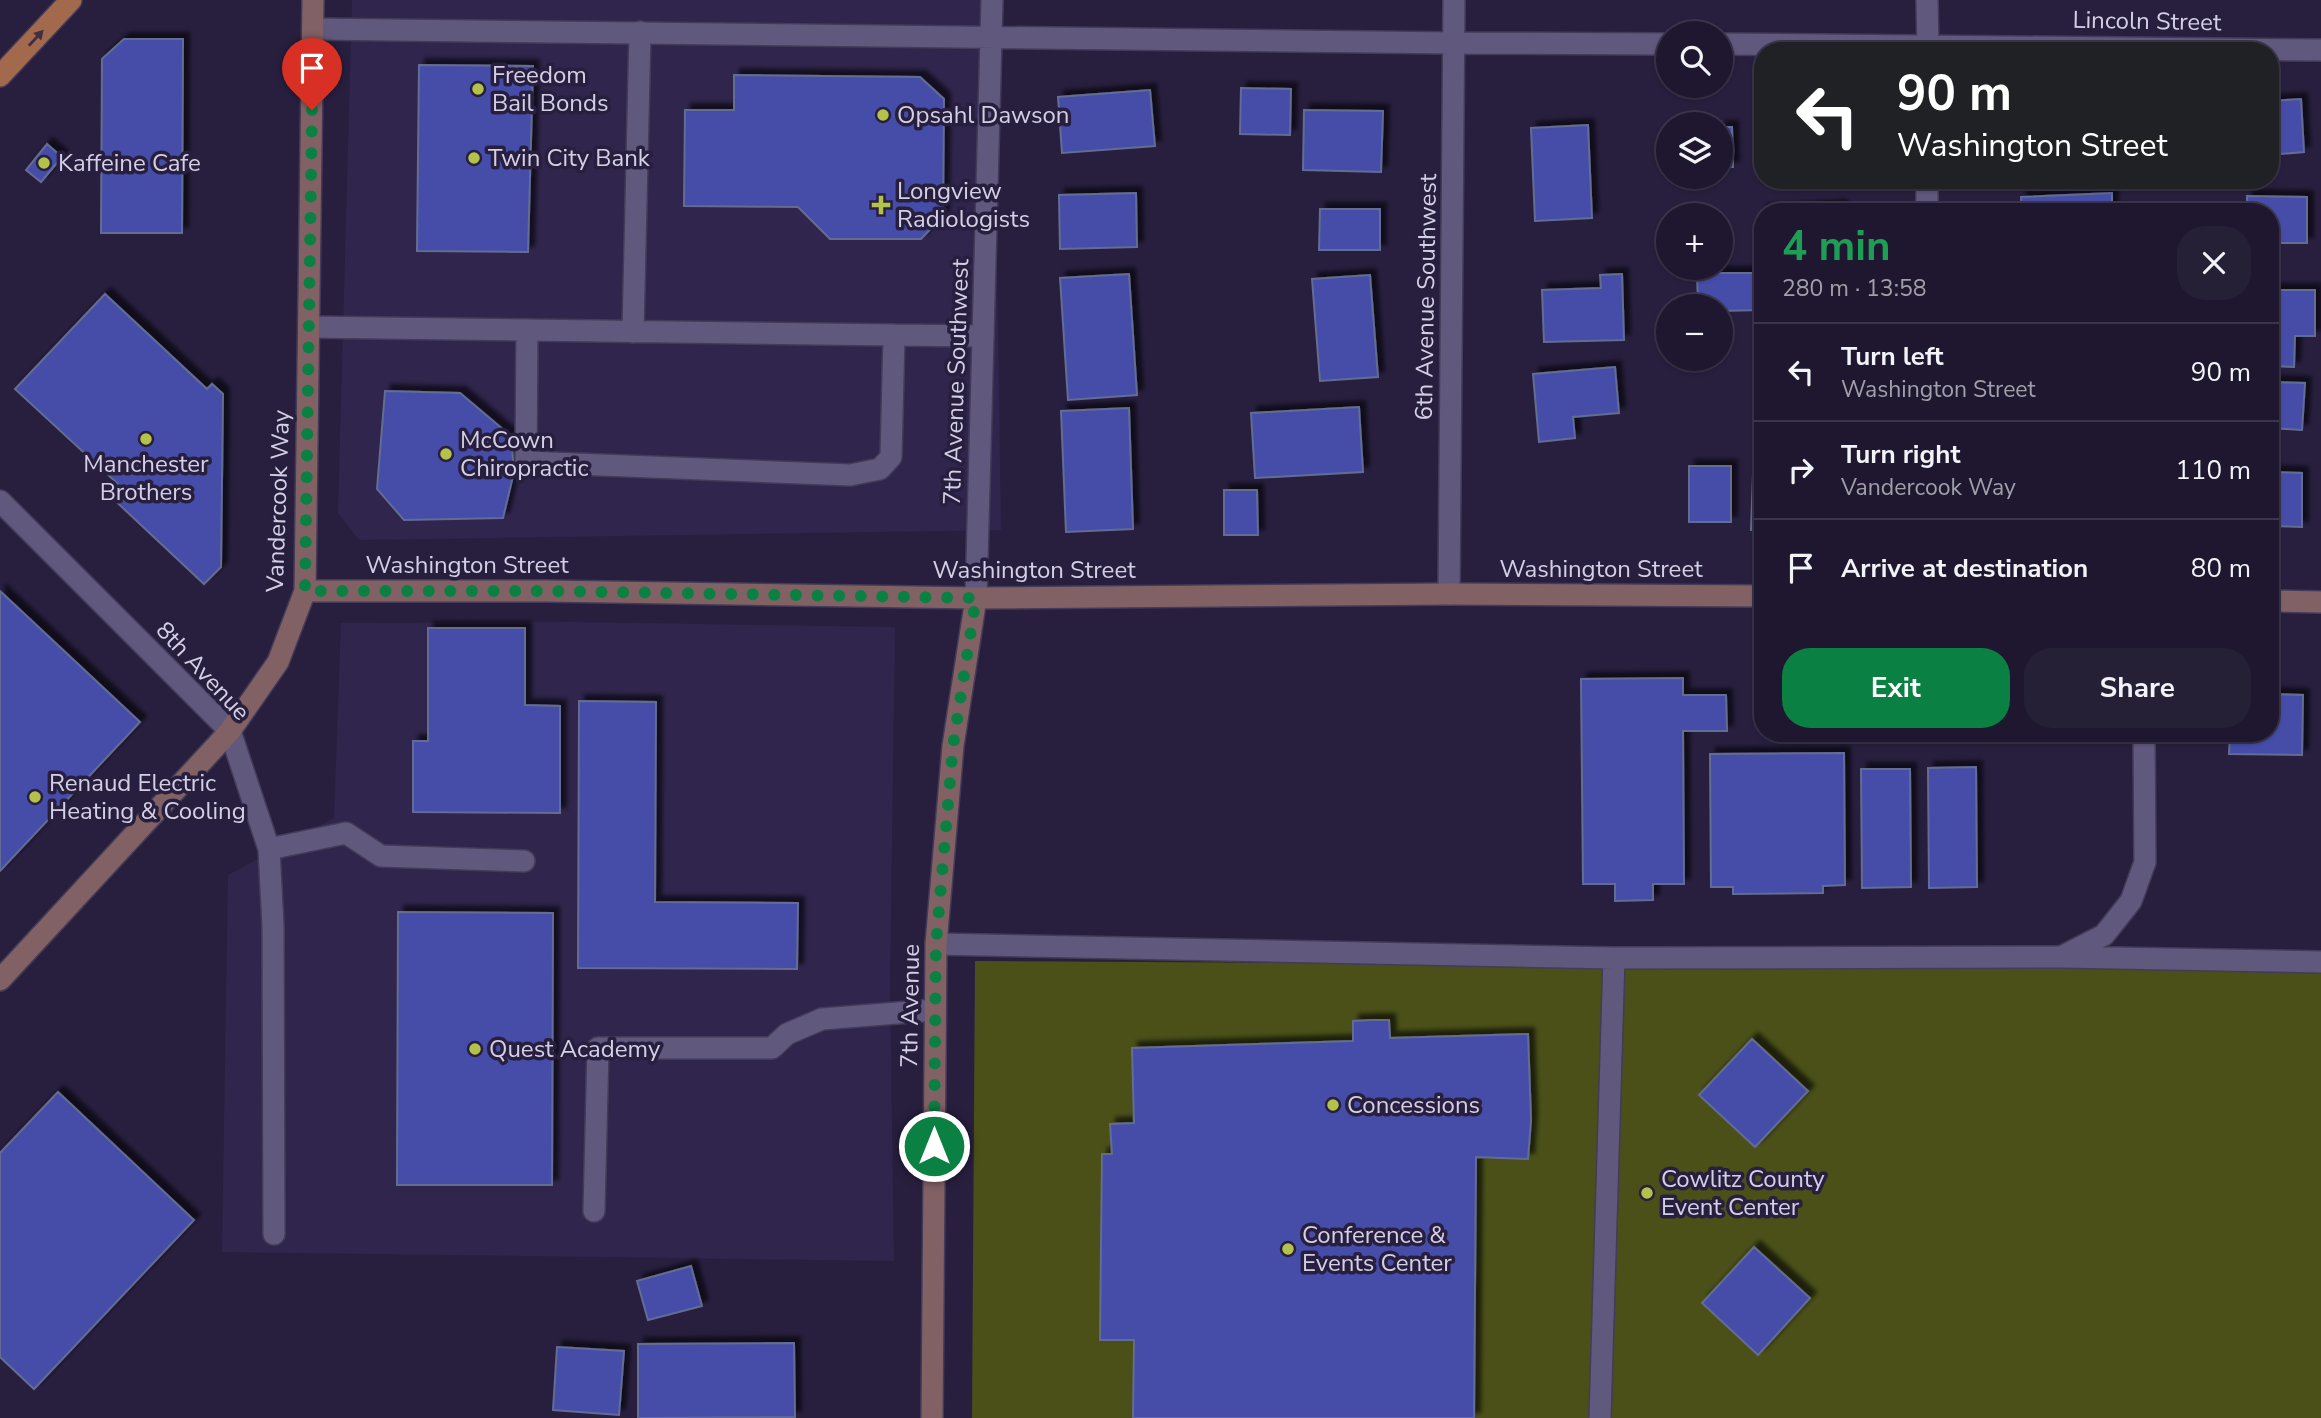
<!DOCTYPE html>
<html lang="en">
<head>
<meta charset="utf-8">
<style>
  :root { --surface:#1e172f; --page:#262037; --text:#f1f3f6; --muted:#a19faa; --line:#3c364b; --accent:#0b8043 }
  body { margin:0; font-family:"Nunito Sans",sans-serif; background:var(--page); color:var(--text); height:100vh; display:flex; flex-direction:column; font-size:26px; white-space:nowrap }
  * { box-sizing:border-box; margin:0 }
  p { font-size:23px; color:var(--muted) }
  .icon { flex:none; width:38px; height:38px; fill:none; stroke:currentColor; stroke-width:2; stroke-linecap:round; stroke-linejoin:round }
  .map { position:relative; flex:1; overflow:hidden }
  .drawer { position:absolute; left:1754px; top:203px; width:525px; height:539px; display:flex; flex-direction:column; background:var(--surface); border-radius:28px; box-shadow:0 2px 5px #0004,0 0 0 2px var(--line) }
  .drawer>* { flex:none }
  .hud { position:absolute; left:1754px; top:42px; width:525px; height:147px; border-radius:28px; box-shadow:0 2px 5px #0004,0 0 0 2px var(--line); background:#202124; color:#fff; overflow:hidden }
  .buttons { position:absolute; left:1656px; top:21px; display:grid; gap:14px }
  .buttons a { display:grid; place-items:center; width:77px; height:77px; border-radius:50%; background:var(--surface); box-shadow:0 2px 5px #0004,0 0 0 2px var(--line); font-size:35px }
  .pin { position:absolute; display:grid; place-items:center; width:60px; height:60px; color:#fff; margin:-72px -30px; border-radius:50% 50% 50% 0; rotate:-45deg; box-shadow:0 0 7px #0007 }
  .pin .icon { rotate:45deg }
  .me { position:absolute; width:77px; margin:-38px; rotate:0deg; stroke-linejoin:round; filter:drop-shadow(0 0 5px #0008) }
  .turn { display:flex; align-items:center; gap:24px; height:147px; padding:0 28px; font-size:32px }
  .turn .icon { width:91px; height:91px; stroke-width:2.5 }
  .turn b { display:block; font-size:49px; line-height:60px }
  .round { display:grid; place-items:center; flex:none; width:74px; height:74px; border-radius:28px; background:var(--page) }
  .head { display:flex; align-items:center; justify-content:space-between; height:119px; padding:0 28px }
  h1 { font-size:42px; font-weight:700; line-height:52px; color:#1e9e55 }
  .primary-button { display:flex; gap:14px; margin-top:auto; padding:14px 28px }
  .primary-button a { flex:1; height:80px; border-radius:28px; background:var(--accent); color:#fff; font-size:28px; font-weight:700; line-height:80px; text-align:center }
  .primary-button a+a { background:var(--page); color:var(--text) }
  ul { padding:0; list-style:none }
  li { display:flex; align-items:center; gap:21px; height:98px; padding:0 28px; border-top:2px solid var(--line) }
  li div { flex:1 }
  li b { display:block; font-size:26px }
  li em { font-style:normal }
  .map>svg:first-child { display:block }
  .built { fill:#30254c }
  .green { fill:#4a5018 }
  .building { fill:#444da9; stroke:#646c92; stroke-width:2; filter:url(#shadow) }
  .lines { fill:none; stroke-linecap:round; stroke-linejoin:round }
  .lane-casing { stroke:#433b57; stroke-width:24 }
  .street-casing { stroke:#433b57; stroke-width:24 }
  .secondary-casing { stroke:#433b57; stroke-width:24 }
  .primary-casing { stroke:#433b57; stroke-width:24 }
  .lane { stroke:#61587d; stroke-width:21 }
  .street { stroke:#61587d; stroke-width:21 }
  .secondary { stroke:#826165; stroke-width:21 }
  .primary { stroke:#a3694c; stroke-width:21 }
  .oneway { fill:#412e42 }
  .route { stroke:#0b8043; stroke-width:12; stroke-dasharray:0 21.6 }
  .poi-dot { fill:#b5c24a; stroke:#281f3f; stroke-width:2.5 }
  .labels { text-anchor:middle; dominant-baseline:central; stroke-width:7; stroke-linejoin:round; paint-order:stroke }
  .street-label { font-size:24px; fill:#d3cfe5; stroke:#281f3f }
  .poi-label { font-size:24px; fill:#d3cfe5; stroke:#281f3f; text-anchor:start }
</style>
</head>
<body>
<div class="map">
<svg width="2321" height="1418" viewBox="0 0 2321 1418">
  <defs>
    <filter id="shadow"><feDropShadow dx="6" dy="-6" stdDeviation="2" flood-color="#0009"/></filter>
  </defs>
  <rect width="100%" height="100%" fill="#281f3f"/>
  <!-- built -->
  <path class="built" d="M352,0H993L1001,530L359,540L338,513Z
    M574,622L895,627L890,985L894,1261L222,1252L228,875L334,818L341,623Z"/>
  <!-- green -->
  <path class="green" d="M975,961L2321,969V1418H972Z"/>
  <!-- building -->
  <path class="building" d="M124,39H183L182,233H101L102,59Z
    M419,65L533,66L528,252L417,251Z
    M734,75L920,77L944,99L943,216L921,239H830L798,207L684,206L685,110H734Z
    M1241,88L1291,89L1290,135L1240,134Z
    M1150,90L1155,146L1062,153L1058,97Z
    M2301,99L2304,152L2270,155V101Z
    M1762,101V145H1755L1753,102Z
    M1304,110L1383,111L1381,172L1303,170Z
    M1588,125L1592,218L1535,221L1531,128Z
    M1720,127H1732L1733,167H1720Z
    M47,144L62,157L41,182L26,170Z
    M1136,193L1137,247L1060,249L1059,195Z
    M2112,193V212H2022L2021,197Z
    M2247,196L2307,197V243H2270V212H2247Z
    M1841,206L1842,212H1762V236L1761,211Z
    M1320,209H1380V250H1319Z
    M1697,273H1762V310L1720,311V306H1698Z
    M1129,274L1137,395L1068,400L1060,278Z
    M1622,274L1624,340L1544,342L1542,290L1601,288L1600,275Z
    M1370,275L1378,377L1320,381L1312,279Z
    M2270,290H2315V336H2295L2294,367L2270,366Z
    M105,294L207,389L212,384L223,394L221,567L204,584L109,495L118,484L15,389Z
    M1615,367L1619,413L1573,417L1575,438L1539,442L1533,374Z
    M2270,382L2305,383L2302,430L2270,428Z
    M385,391L460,393L511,436L514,472L503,518L404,520L377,489Z
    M1359,407L1363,472L1255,478L1251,413Z
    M1129,408L1133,529L1066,532L1061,411Z
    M1689,466H1731V522H1689Z
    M2270,472L2302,473V527L2270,526Z
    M1753,474H1762V530H1751Z
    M1224,490H1257L1258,535H1224Z
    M0,591L140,722L0,871Z
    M428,628H525V705L560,706V813L413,812V741H428Z
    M1683,678V695H1726L1727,731H1683L1684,884H1653V900L1615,901V884H1583L1581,679Z
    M2270,694L2303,695L2302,755L2229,754L2230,733H2270Z
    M579,701L656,702L655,902L798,903L797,969L578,968Z
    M1844,753L1845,885L1823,886V893L1733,894V887H1711L1710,754Z
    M1976,767L1977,887L1929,888L1928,768Z
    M1861,769H1910L1911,887L1862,888Z
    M398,912L553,913L552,1185H397Z
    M1371,1020H1389L1390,1038L1528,1034L1531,1120L1528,1159L1476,1157L1474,1418H1133L1134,1340H1100L1102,1154H1112L1110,1124L1134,1123L1132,1048L1353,1041V1021Z
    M1752,1039L1808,1091L1755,1147L1699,1095Z
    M58,1092L194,1220L34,1389L0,1357V1153Z
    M1754,1247L1810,1298L1758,1355L1702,1303Z
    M691,1266L702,1306L648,1320L637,1281Z
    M794,1343L795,1417L638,1418V1344Z
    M557,1347L624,1351L619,1415L553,1410Z"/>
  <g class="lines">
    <!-- lane casing -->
    <g class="lane-casing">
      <path id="lane" d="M309,327L894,335L891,457L880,469L850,475L526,462L527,330
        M633,332L640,32
        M894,335L983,336
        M230,731L269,849L273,926L274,1234
        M269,849L346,833L381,856L524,861
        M936,944L1614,958L1600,1418
        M2063,957L2321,962
        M1614,958L2061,957L2104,935L2131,901L2145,862L2144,733
        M594,1211L598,1048H772L787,1034L822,1019L935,1010"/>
    </g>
    <!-- street casing -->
    <g class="street-casing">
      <path id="street" d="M1927,0L1928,51
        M313,29L1454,43L1668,44
        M1720,44L2321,50
        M1927,212V180
        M0,501L230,731
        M1449,594L1454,0
        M976,598L992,0"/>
    </g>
    <!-- secondary casing -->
    <g class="secondary-casing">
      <path id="secondary" d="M305,591H546L976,598L1449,594L1762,596
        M2270,601L2321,602
        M0,980L230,731L278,662L305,591L313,0
        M932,1418L936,944L953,746L976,598"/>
    </g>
    <!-- primary casing -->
    <g class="primary-casing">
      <path id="primary" d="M0,76L71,0"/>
    </g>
    <!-- lane -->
    <use href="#lane" class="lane"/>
    <!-- street -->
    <use href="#street" class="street"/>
    <!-- secondary -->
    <use href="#secondary" class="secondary"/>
    <!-- primary -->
    <use href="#primary" class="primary"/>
  </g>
  <!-- one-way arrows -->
  <defs><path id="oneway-solid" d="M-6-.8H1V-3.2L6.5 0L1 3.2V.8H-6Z" transform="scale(1.75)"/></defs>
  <use class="oneway" href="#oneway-solid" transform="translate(36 38) rotate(-47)"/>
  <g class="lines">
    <!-- route -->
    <path class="route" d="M312,110L305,591H546L976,598L953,746L936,944L934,1146"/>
  </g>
  <!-- markers -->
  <g class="poi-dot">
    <circle cx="478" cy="89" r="7"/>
    <circle cx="883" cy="115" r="7"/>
    <circle cx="474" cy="158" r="7"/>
    <circle cx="44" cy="163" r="7"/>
    <path d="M877.5 194.5h7v7h7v7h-7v7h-7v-7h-7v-7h7z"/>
    <circle cx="146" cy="439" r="7"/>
    <circle cx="446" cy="454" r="7"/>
    <circle cx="35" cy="797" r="7"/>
    <circle cx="475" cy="1049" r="7"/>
    <circle cx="1333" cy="1105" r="7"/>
    <circle cx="1647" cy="1193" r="7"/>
    <circle cx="1288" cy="1249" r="7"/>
  </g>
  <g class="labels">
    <!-- street labels -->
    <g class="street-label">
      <text transform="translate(2147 21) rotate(1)">Lincoln Street</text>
      <text transform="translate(1426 297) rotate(-89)">6th Avenue Southwest</text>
      <text transform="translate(956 382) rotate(-88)">7th Avenue Southwest</text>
      <text transform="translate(278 501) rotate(-88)">Vandercook Way</text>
      <text x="467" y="565">Washington Street</text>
      <text x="1601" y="569">Washington Street</text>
      <text x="1034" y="570">Washington Street</text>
      <text transform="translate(203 671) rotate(47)">8th Avenue</text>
      <text transform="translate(910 1006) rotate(-89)">7th Avenue</text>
    </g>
    <!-- poi labels -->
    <g class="poi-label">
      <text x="492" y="75">Freedom<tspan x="492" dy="28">Bail Bonds</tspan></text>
      <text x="897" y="115">Opsahl Dawson</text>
      <text x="488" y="158">Twin City Bank</text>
      <text x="58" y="163">Kaffeine Cafe</text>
      <text x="897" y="191">Longview<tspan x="897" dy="28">Radiologists</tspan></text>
      <text x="460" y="440">McCown<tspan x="460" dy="28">Chiropractic</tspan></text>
      <text x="146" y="464" text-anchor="middle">Manchester<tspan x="146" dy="28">Brothers</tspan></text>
      <text x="49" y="783">Renaud Electric<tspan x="49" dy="28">Heating &amp; Cooling</tspan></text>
      <text x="489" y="1049">Quest Academy</text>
      <text x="1347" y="1105">Concessions</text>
      <text x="1661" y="1179">Cowlitz County<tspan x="1661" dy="28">Event Center</tspan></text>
      <text x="1302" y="1235">Conference &amp;<tspan x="1302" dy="28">Events Center</tspan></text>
    </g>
  </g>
</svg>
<div class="buttons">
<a><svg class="icon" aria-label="search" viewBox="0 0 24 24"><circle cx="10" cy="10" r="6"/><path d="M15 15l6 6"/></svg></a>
<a><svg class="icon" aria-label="layers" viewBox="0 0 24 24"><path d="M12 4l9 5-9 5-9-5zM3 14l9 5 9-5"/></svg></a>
<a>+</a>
<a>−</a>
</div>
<div class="pin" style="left:312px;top:110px;background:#d93025"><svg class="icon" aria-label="arrive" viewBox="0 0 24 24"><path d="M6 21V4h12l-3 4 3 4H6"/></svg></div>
<svg class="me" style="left:934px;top:1146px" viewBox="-20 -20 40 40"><circle r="17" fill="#0b8043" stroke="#fff" stroke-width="3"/><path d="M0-11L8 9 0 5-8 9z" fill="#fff"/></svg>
<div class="hud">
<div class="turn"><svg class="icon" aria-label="left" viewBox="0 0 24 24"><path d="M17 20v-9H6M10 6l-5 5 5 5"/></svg><div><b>90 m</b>Washington Street</div></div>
</div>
<section class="drawer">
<div class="head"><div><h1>4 min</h1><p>280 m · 13:58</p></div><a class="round"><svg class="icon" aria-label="close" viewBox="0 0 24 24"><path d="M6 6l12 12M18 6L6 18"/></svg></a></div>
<ul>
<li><svg class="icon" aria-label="left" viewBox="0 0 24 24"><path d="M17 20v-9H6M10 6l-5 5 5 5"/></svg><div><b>Turn left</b><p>Washington Street</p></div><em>90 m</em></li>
<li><svg class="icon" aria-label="right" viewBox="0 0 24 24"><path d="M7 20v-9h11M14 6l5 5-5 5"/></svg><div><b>Turn right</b><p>Vandercook Way</p></div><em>110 m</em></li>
<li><svg class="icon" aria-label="arrive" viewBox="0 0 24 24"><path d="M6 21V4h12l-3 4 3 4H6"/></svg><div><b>Arrive at destination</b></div><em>80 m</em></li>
</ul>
<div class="primary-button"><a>Exit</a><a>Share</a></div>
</section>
</div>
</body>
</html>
